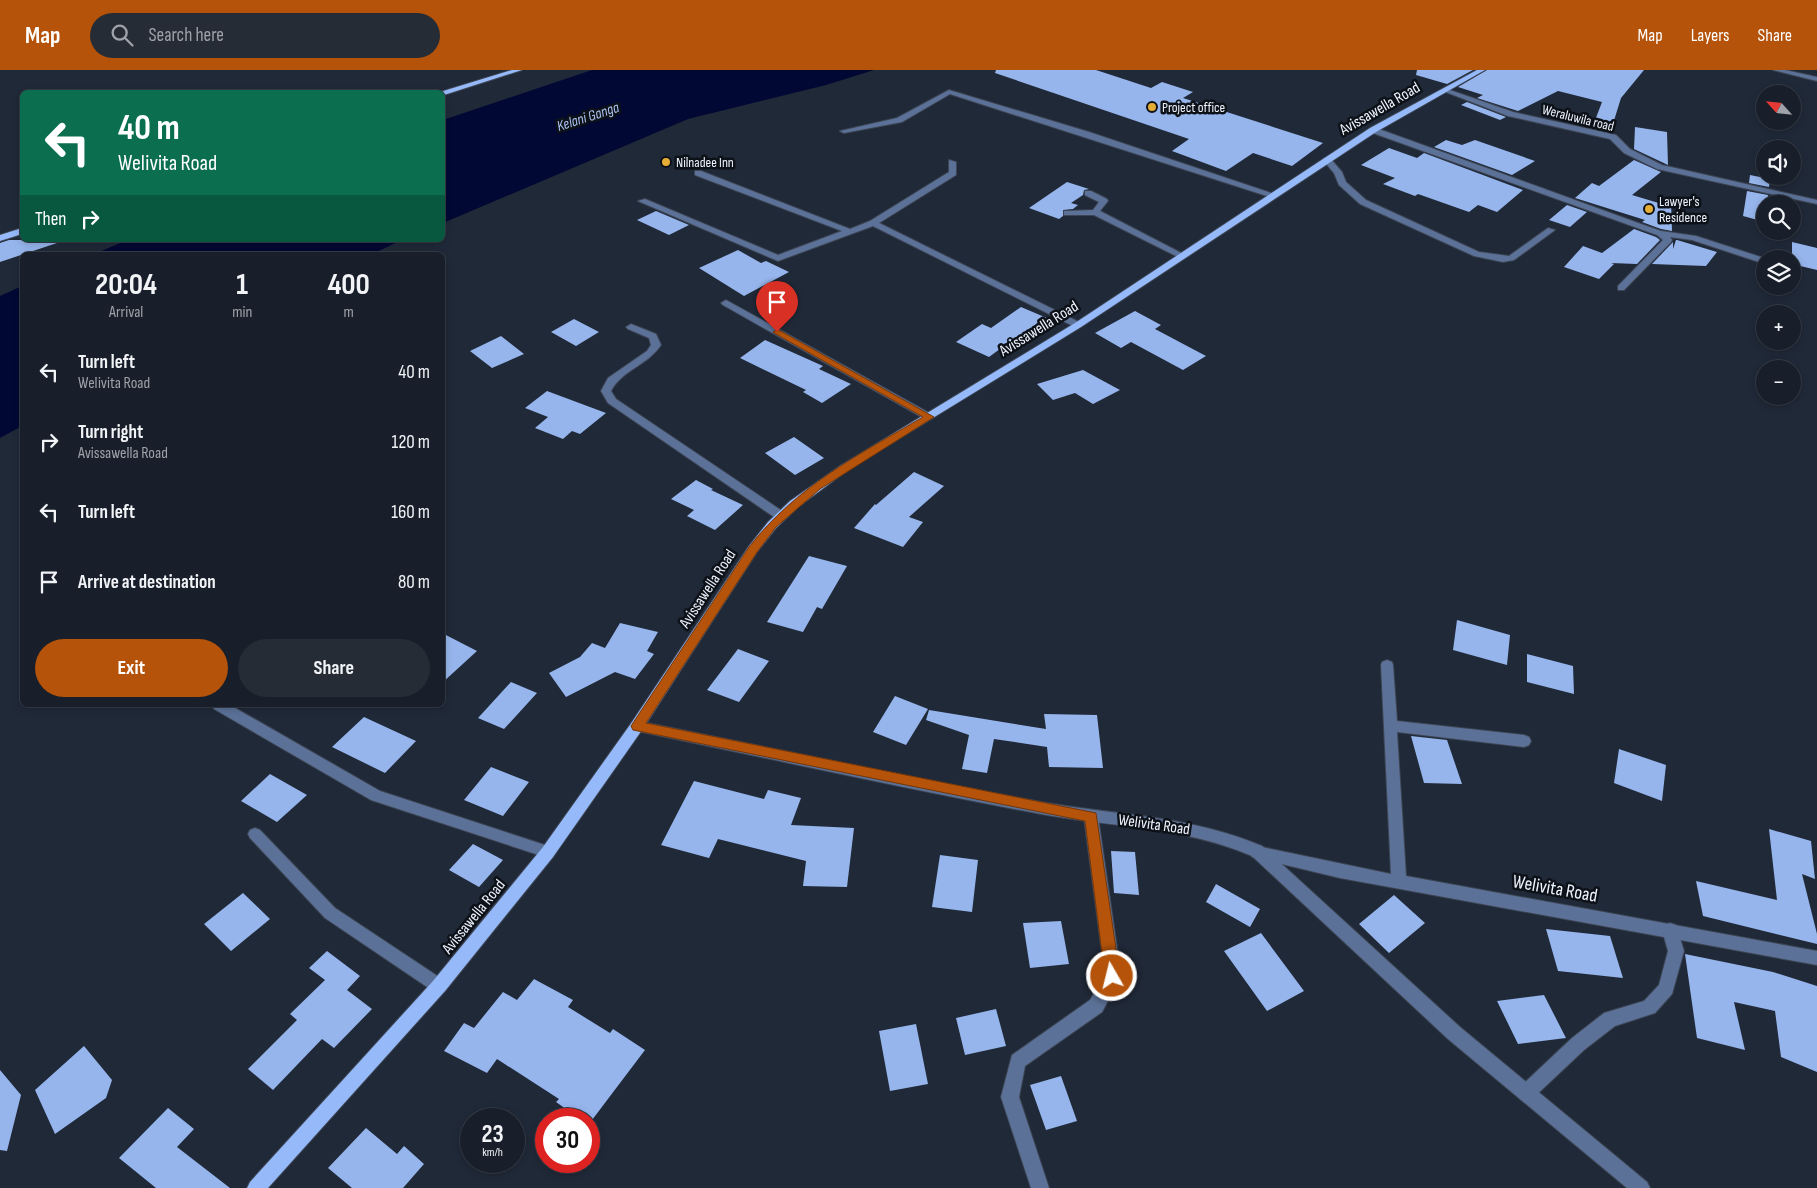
<!DOCTYPE html>
<html lang="en">
<head>
<meta charset="utf-8">
<style>
  :root { --surface:#181f2a; --page:#252c36; --text:#f1f3f6; --muted:#9fa2a8; --line:#363d47; --accent:#b45309 }
  body { margin:0; font-family:"Sofia Sans Condensed",sans-serif; background:var(--page); color:var(--text); height:100vh; display:flex; flex-direction:column; font-size:19px; white-space:nowrap }
  * { box-sizing:border-box; margin:0 }
  p { font-size:16px; color:var(--muted) }
  .icon { flex:none; width:28px; height:28px; fill:none; stroke:currentColor; stroke-width:2; stroke-linecap:round; stroke-linejoin:round }
  .map { position:relative; flex:1; overflow:hidden }
  .drawer { position:absolute; left:20px; top:182px; width:425px; height:455px; display:flex; flex-direction:column; background:var(--surface); border-radius:8px; box-shadow:0 2px 8px #0003,0 0 0 1px var(--line) }
  .drawer>* { flex:none }
  .guide { position:absolute; left:20px; top:20px; width:425px; height:152px; border-radius:8px; box-shadow:0 2px 8px #0003,0 0 0 1px var(--line); background:#0b6e4f; color:#fff; overflow:hidden }
  .needle { width:32px; rotate:297deg }
  .buttons { position:absolute; left:1756px; top:15px; display:grid; gap:10px }
  .buttons a { display:grid; place-items:center; width:45px; height:45px; border-radius:50%; background:var(--surface); box-shadow:0 2px 8px #0003,0 0 0 1px var(--line); font-size:25px }
  .speed { position:absolute; left:460px; top:1038px; display:flex; gap:10px; font-size:25px; font-weight:700; text-align:center }
  .speed>* { display:grid; place-content:center; width:65px; height:65px; border-radius:50%; background:var(--surface); box-shadow:0 2px 8px #0003,0 0 0 1px var(--line); line-height:1 }
  .speed small { font-size:12px; font-weight:400 }
  .speed .limit { border:8px solid #d22; background:#fff; color:#111 }
  .pin { position:absolute; display:grid; place-items:center; width:42px; height:42px; color:#fff; margin:-51px -21px; border-radius:50% 50% 50% 0; rotate:-45deg; box-shadow:0 0 5px #0007 }
  .pin .icon { rotate:45deg }
  .me { position:absolute; width:55px; margin:-28px; rotate:352deg; stroke-linejoin:round; filter:drop-shadow(0 0 4px #0008) }
  .turn { display:flex; align-items:center; gap:18px; height:105px; padding:0 15px; font-size:22px }
  .turn .icon { width:65px; height:65px; stroke-width:2.5 }
  .turn b { display:block; font-size:35px; line-height:42px }
  .then { display:flex; align-items:center; height:48px; padding:0 15px; background:#0003; gap:10px; font-size:19px }
  .eta { display:flex; justify-content:space-evenly; align-items:center; height:85px; text-align:center }
  .eta b { font-size:30px; font-weight:700; line-height:35px }
  .primary-button { display:flex; gap:10px; margin-top:auto; padding:10px 15px }
  .primary-button a { flex:1; height:58px; border-radius:30px; background:var(--accent); color:#fff; font-size:20px; font-weight:700; line-height:58px; text-align:center }
  .primary-button a+a { background:var(--page); color:var(--text) }
  ul { padding:0; list-style:none }
  li { display:flex; align-items:center; gap:15px; height:70px; padding:0 15px }
  li div { flex:1 }
  li b { display:block; font-size:19px }
  li em { font-style:normal }
  header { display:flex; align-items:center; gap:30px; box-sizing:border-box; height:70px; padding:0 25px; background:var(--accent); color:#fff }
  header strong { font-size:24px }
  nav { display:flex; gap:28px; margin-inline-start:auto; font-size:18px }
  .search { width:350px; height:45px; background:var(--page); display:flex; align-items:center; gap:12px; box-sizing:border-box; padding:0 18px; border-radius:28px; color:var(--muted); font-size:19px }
  .map>svg:first-child { display:block }
  .water { fill:#000833 }
  .building { fill:#96b5ec }
  .lines { fill:none; stroke-linecap:round; stroke-linejoin:round }
  .service-casing { stroke:#3d4554; stroke-width:2 }
  .minor-casing { stroke:#3d4554; stroke-width:2 }
  .tertiary-casing { stroke:#3d4554; stroke-width:2 }
  .primary-casing { stroke:#3d4554; stroke-width:2 }
  .service { fill:#5b7197; fill-rule:evenodd }
  .minor { fill:#5b7197; fill-rule:evenodd }
  .tertiary { fill:#5b7197; fill-rule:evenodd }
  .primary { fill:#95b9f9; fill-rule:evenodd }
  .route { fill:#b45309; stroke:#753606 }
  .poi-dot { fill:#e5ad35; stroke:#0d1118; stroke-width:2 }
  .labels { text-anchor:middle; dominant-baseline:central; stroke-width:5; stroke-linejoin:round; paint-order:stroke }
  .far-poi-label { font-size:14px; fill:#eef4ff; stroke:#0d1118; text-anchor:start }
  .far-street-label { font-size:14px; fill:#eef4ff; stroke:#0d1118 }
  .far-water-label { font-size:15px; font-style:italic; fill:#abc4f2; stroke:#0d1118 }
  .street-label { font-size:16px; fill:#eef4ff; stroke:#0d1118 }
  .near-street-label { font-size:19px; fill:#eef4ff; stroke:#0d1118 }
</style>
</head>
<body>
<header>
<strong>Map</strong>
<div class="search"><svg class="icon" aria-label="search" viewBox="0 0 24 24"><circle cx="10" cy="10" r="6"/><path d="M15 15l6 6"/></svg>Search here</div>
<nav><a>Map</a><a>Layers</a><a>Share</a></nav>
</header>
<div class="map">
<svg width="1817" height="1118" viewBox="0 0 1817 1118">
  <rect width="100%" height="100%" fill="#202938"/>
  <!-- water -->
  <path class="water" d="M592,0H874L826,15L688,49L443,153V50Z
    M127,170H402L370,185H92Z
    M22,216V356L0,368V226Z"/>
  <!-- building -->
  <path class="building" d="M996,0H1096L1151,18L1162,12L1193,22L1183,28L1323,73L1292,96L1253,83L1226,101L1172,81L1189,69L995,3Z
    M1417,0H1473L1447,14L1416,5Z
    M1487,0H1644L1621,28L1612,57L1594,53L1602,32L1558,21L1518,41L1477,28L1483,25L1458,17Z
    M1467,32L1506,47L1500,50L1461,35Z
    M1635,57L1667,62L1668,95L1634,79Z
    M1446,70L1462,75L1475,70L1535,91L1512,105L1434,77Z
    M1389,78L1417,88L1424,83L1523,120L1497,142L1478,135L1469,142L1418,124L1415,126L1383,114L1395,108L1361,95Z
    M1634,90L1661,102L1632,125L1662,134L1660,136L1662,137L1671,131L1672,161L1661,159L1642,152L1645,150L1575,128L1592,113L1599,116Z
    M1750,105L1770,109L1769,117L1749,113Z
    M1067,112L1089,119L1084,120L1083,125L1071,133L1078,135L1073,139L1063,140V146L1059,149L1029,138Z
    M1747,121L1768,125L1767,134H1765V152L1743,146Z
    M1567,135L1587,142L1570,157L1549,150Z
    M656,141L689,155L669,165L637,150Z
    M1634,159L1656,167L1660,170L1637,194L1611,193L1614,194L1599,209L1564,197L1583,176L1602,183Z
    M9,170H56L57,173L0,192V173Z
    M1676,170H1677L1717,182L1706,196L1652,194L1673,172V179Z
    M1792,172L1817,178V200L1792,194Z
    M738,180L761,193L766,191L789,202L744,226L699,198Z
    M1021,237L1054,251L1029,269L1019,265L989,287L956,272L982,254L991,258Z
    M1135,241L1161,255L1155,259L1206,286L1183,300L1131,272L1121,278L1095,263Z
    M574,249L599,262L576,276L551,262Z
    M501,266L524,284L492,298L470,281Z
    M765,270L823,296L819,299L851,314L822,333L803,322L806,320L740,288Z
    M1083,300L1120,320L1093,334L1075,323L1053,330L1037,314Z
    M547,321L606,343L580,364L572,361L563,369L535,358L548,347L525,338Z
    M794,367L824,388L795,405L765,383Z
    M914,402L944,416L909,447L923,452L903,477L854,458L875,434L876,435Z
    M696,410L713,419L711,420L743,435L715,460L687,446L694,440L671,429Z
    M809,486L847,496L822,539L817,537L803,562L767,552Z
    M1457,550L1510,565L1507,595L1453,580Z
    M620,553L658,562L647,581L654,584L635,609L615,602L566,627L549,603L580,587L592,573L605,578Z
    M442,563L477,581L442,613Z
    M738,579L769,591L739,632L707,620Z
    M1527,584L1573,596L1574,624L1527,612Z
    M511,612L537,623L504,659L478,648Z
    M895,626L928,639L906,675L873,662Z
    M929,640L1046,659L1044,644L1097,645L1103,698L1049,697L1047,677L994,669L987,703L962,699L969,665L926,650Z
    M364,647L416,671L385,703L332,677Z
    M1411,666L1447,670L1462,714L1424,713Z
    M1619,679L1666,695L1662,731L1614,713Z
    M491,697L529,712L503,746L464,730Z
    M270,704L307,725L277,752L241,731Z
    M694,711L764,729L768,720L801,728L791,755L854,758L847,817L803,816L806,791L718,769L709,788L661,775Z
    M1769,759L1811,771L1815,809L1802,804L1817,864V874L1703,846L1696,811L1777,830Z
    M473,774L503,790L479,817L449,800Z
    M1111,781L1135,782L1139,825L1114,823Z
    M940,785L978,790L972,842L932,837Z
    M1216,814L1260,839L1250,857L1206,832Z
    M243,823L270,849L231,881L204,854Z
    M1394,825L1425,853L1389,883L1359,854Z
    M1061,851L1069,894L1030,898L1023,853Z
    M1546,859L1610,866L1623,908L1558,901Z
    M1261,863L1304,921L1267,941L1224,881Z
    M327,881L360,906L347,920L372,939L334,978L322,969L273,1020L248,999L297,950L290,944L325,910L309,898Z
    M1685,884L1773,902L1817,916V1002L1781,987L1775,941L1734,932L1745,980L1697,968Z
    M534,909L573,930L568,937L610,963L613,959L645,980L589,1054V1049H580L556,1032L559,1029L497,989L487,1003L444,981L464,953L474,958L503,922L517,930Z
    M1544,925L1566,968L1518,974L1497,931Z
    M996,939L1006,976L965,985L956,948Z
    M916,954L928,1014L890,1021L879,961Z
    M84,976L112,1010L106,1028L55,1064L35,1020Z
    M0,1000L21,1025L7,1081L0,1080Z
    M1061,1006L1077,1051L1046,1060L1030,1015Z
    M168,1038L194,1059L177,1077L230,1118H156L119,1088Z
    M366,1058L397,1084L404,1076L424,1094L403,1118H352L328,1098Z"/>
  <g class="lines">
    <!-- service casing -->
    <g class="service-casing">
      <path id="service" d="M1324,88H1330L1342,102L1346,112L1366,130L1479,182L1509,186L1548,158L1555,160L1514,190L1503,192L1474,186L1360,134L1339,115L1334,103L1323,90Z
        M1670,853L1676,855L1684,881L1672,924L1655,943L1615,956L1584,980L1532,1029L1526,1032L1520,1029L1517,1023L1520,1017L1572,968L1604,943L1644,931L1659,915L1668,881L1662,860L1664,855Z"/>
    </g>
    <!-- minor casing -->
    <g class="minor-casing">
      <path id="minor" d="M1773,0H1785L1817,7V11Z
        M1443,19H1447L1513,42L1616,65L1630,79L1662,95L1817,130V134L1657,99L1624,83L1610,69L1508,46L1443,21Z
        M949,20L1089,62L1277,125L1270,127L950,24L902,52L844,63L840,61L897,48Z
        M1370,58H1376L1641,154L1661,161L1696,166L1767,189H1765V194L1692,170L1670,167L1672,170L1671,172L1624,220H1618V216L1663,170L1657,165L1370,62Z
        M949,90L956,92V105L879,153L1081,253V257H1075L873,156L778,191L638,131L645,129L778,185L842,161L695,105V101H701L850,159L870,151L949,102Z
        M1085,121H1091L1107,129L1108,131L1100,141L1187,186L1180,188L1094,145H1064V141H1067L1093,140L1099,132L1085,125Z
        M726,230L933,345L934,347L929,350L925,349L723,235L721,233Z
        M631,254L656,264L661,275C648,295 622,300 611,321L616,329L785,443L787,446L785,449H777L608,333L601,321L608,308L647,281L651,275L649,268L628,259L626,257Z
        M1387,590L1392,592L1393,595L1397,651L1524,665L1529,667L1531,671L1529,675L1524,677L1397,662L1406,806L1817,881V895L1340,808L1252,787L1250,782L1252,777L1257,776L1391,804L1381,595L1382,592Z
        M212,635H230L380,721L548,776L553,777L555,782L553,787L548,788L371,730L214,639Z
        M1091,741L1096,743L1098,747L1121,906L1102,942L1025,996L1019,1027L1049,1118H1031L1001,1027L1012,985L1090,930L1105,905L1084,747L1086,743Z
        M255,758L260,760L335,838L445,911L447,916L445,921L439,924L433,921L325,848L250,768L248,764L250,760Z"/>
    </g>
    <!-- tertiary casing -->
    <g class="tertiary-casing">
      <path id="tertiary" d="M637,651C772,678 906,707 1041,732C1115,745 1192,746 1262,776L1460,957L1647,1112L1650,1118H1627L1448,969L1252,786C1186,757 1111,757 1041,744C906,719 772,689 637,661L632,660L630,656L632,652Z"/>
    </g>
    <!-- primary casing -->
    <g class="primary-casing">
      <path id="primary" d="M512,0H522L444,25L442,26V22H440Z
        M1477,0H1485L1376,62L1081,257L848,400L798,437L776,458L757,482L642,660L553,787L445,921L268,1118H247L250,1112L433,911L543,777L632,652L749,476L768,452L790,431L840,396L1075,253L1370,58Z
        M22,158V164L0,171V165Z"/>
    </g>
    <!-- service -->
    <use href="#service" class="service"/>
    <!-- minor -->
    <use href="#minor" class="minor"/>
    <!-- tertiary -->
    <use href="#tertiary" class="tertiary"/>
    <!-- primary -->
    <use href="#primary" class="primary"/>
  </g>
  <!-- route -->
  <path class="route" d="M777,259L934,347L820,419L776,457L757,482L646,653L1096,743L1120,906L1118,910L1112,912L1107,910L1105,906L1085,751L633,660L631,656L633,653L749,477C797,416 858,385 923,347L774,263L773,262Z"/>
  <!-- markers -->
  <g class="poi-dot">
    <circle cx="1152" cy="37" r="5"/>
    <circle cx="666" cy="92" r="5"/>
    <circle cx="1649" cy="139" r="5"/>
  </g>
  <g class="labels">
    <!-- far-poi labels -->
    <g class="far-poi-label">
      <text x="1162" y="37">Project office</text>
      <text x="676" y="92">Nilnadee Inn</text>
      <text x="1659" y="131">Lawyer's<tspan x="1659" dy="16">Residence</tspan></text>
    </g>
    <!-- far-street labels -->
    <g class="far-street-label">
      <text transform="translate(1578 48) rotate(14)">Weraluwila road</text>
    </g>
    <!-- far-water labels -->
    <g class="far-water-label">
      <text transform="translate(588 47) rotate(-18)">Kelani Ganga</text>
    </g>
    <!-- street labels -->
    <g class="street-label">
      <text transform="translate(1380 39) rotate(-30)">Avissawella Road</text>
      <text transform="translate(1039 259) rotate(-32)">Avissawella Road</text>
      <text transform="translate(708 519) rotate(-57)">Avissawella Road</text>
      <text transform="translate(1154 755) rotate(8)">Welivita Road</text>
      <text transform="translate(474 847) rotate(-51)">Avissawella Road</text>
    </g>
    <!-- near-street labels -->
    <g class="near-street-label">
      <text transform="translate(1555 819) rotate(10)">Welivita Road</text>
    </g>
  </g>
</svg>
<div class="buttons">
<a><svg class="needle" viewBox="-14 -14 28 28"><path d="M0-13l5 13h-10z" fill="#e53935"/><path d="M0 13l5-13h-10z" fill="#9fa2a8"/></svg></a>
<a><svg class="icon" aria-label="sound" viewBox="0 0 24 24"><path d="M4 9h4l5-4v14l-5-4H4zM17 9q2 3 0 6"/></svg></a>
<a><svg class="icon" aria-label="search" viewBox="0 0 24 24"><circle cx="10" cy="10" r="6"/><path d="M15 15l6 6"/></svg></a>
<a><svg class="icon" aria-label="layers" viewBox="0 0 24 24"><path d="M12 4l9 5-9 5-9-5zM3 14l9 5 9-5"/></svg></a>
<a>+</a>
<a>−</a>
</div>
<div class="speed"><div>23<small>km/h</small></div><div class="limit">30</div></div>
<div class="pin" style="left:777px;top:262px;background:#d93025"><svg class="icon" aria-label="arrive" viewBox="0 0 24 24"><path d="M6 21V4h12l-3 4 3 4H6"/></svg></div>
<svg class="me" style="left:1112px;top:906px" viewBox="-20 -20 40 40"><circle r="17" fill="#b45309" stroke="#fff" stroke-width="3"/><path d="M0-11L8 9 0 5-8 9z" fill="#fff"/></svg>
<div class="guide">
<div class="turn"><svg class="icon" aria-label="left" viewBox="0 0 24 24"><path d="M17 20v-9H6M10 6l-5 5 5 5"/></svg><div><b>40 m</b>Welivita Road</div></div>
<div class="then">Then<svg class="icon" aria-label="right" viewBox="0 0 24 24"><path d="M7 20v-9h11M14 6l5 5-5 5"/></svg></div>
</div>
<section class="drawer">
<div class="eta">
<div><b>20:04</b><p>Arrival</p></div>
<div><b>1</b><p>min</p></div>
<div><b>400</b><p>m</p></div>
</div>
<ul>
<li><svg class="icon" aria-label="left" viewBox="0 0 24 24"><path d="M17 20v-9H6M10 6l-5 5 5 5"/></svg><div><b>Turn left</b><p>Welivita Road</p></div><em>40 m</em></li>
<li><svg class="icon" aria-label="right" viewBox="0 0 24 24"><path d="M7 20v-9h11M14 6l5 5-5 5"/></svg><div><b>Turn right</b><p>Avissawella Road</p></div><em>120 m</em></li>
<li><svg class="icon" aria-label="left" viewBox="0 0 24 24"><path d="M17 20v-9H6M10 6l-5 5 5 5"/></svg><div><b>Turn left</b></div><em>160 m</em></li>
<li><svg class="icon" aria-label="arrive" viewBox="0 0 24 24"><path d="M6 21V4h12l-3 4 3 4H6"/></svg><div><b>Arrive at destination</b></div><em>80 m</em></li>
</ul>
<div class="primary-button"><a>Exit</a><a>Share</a></div>
</section>
</div>
</body>
</html>
